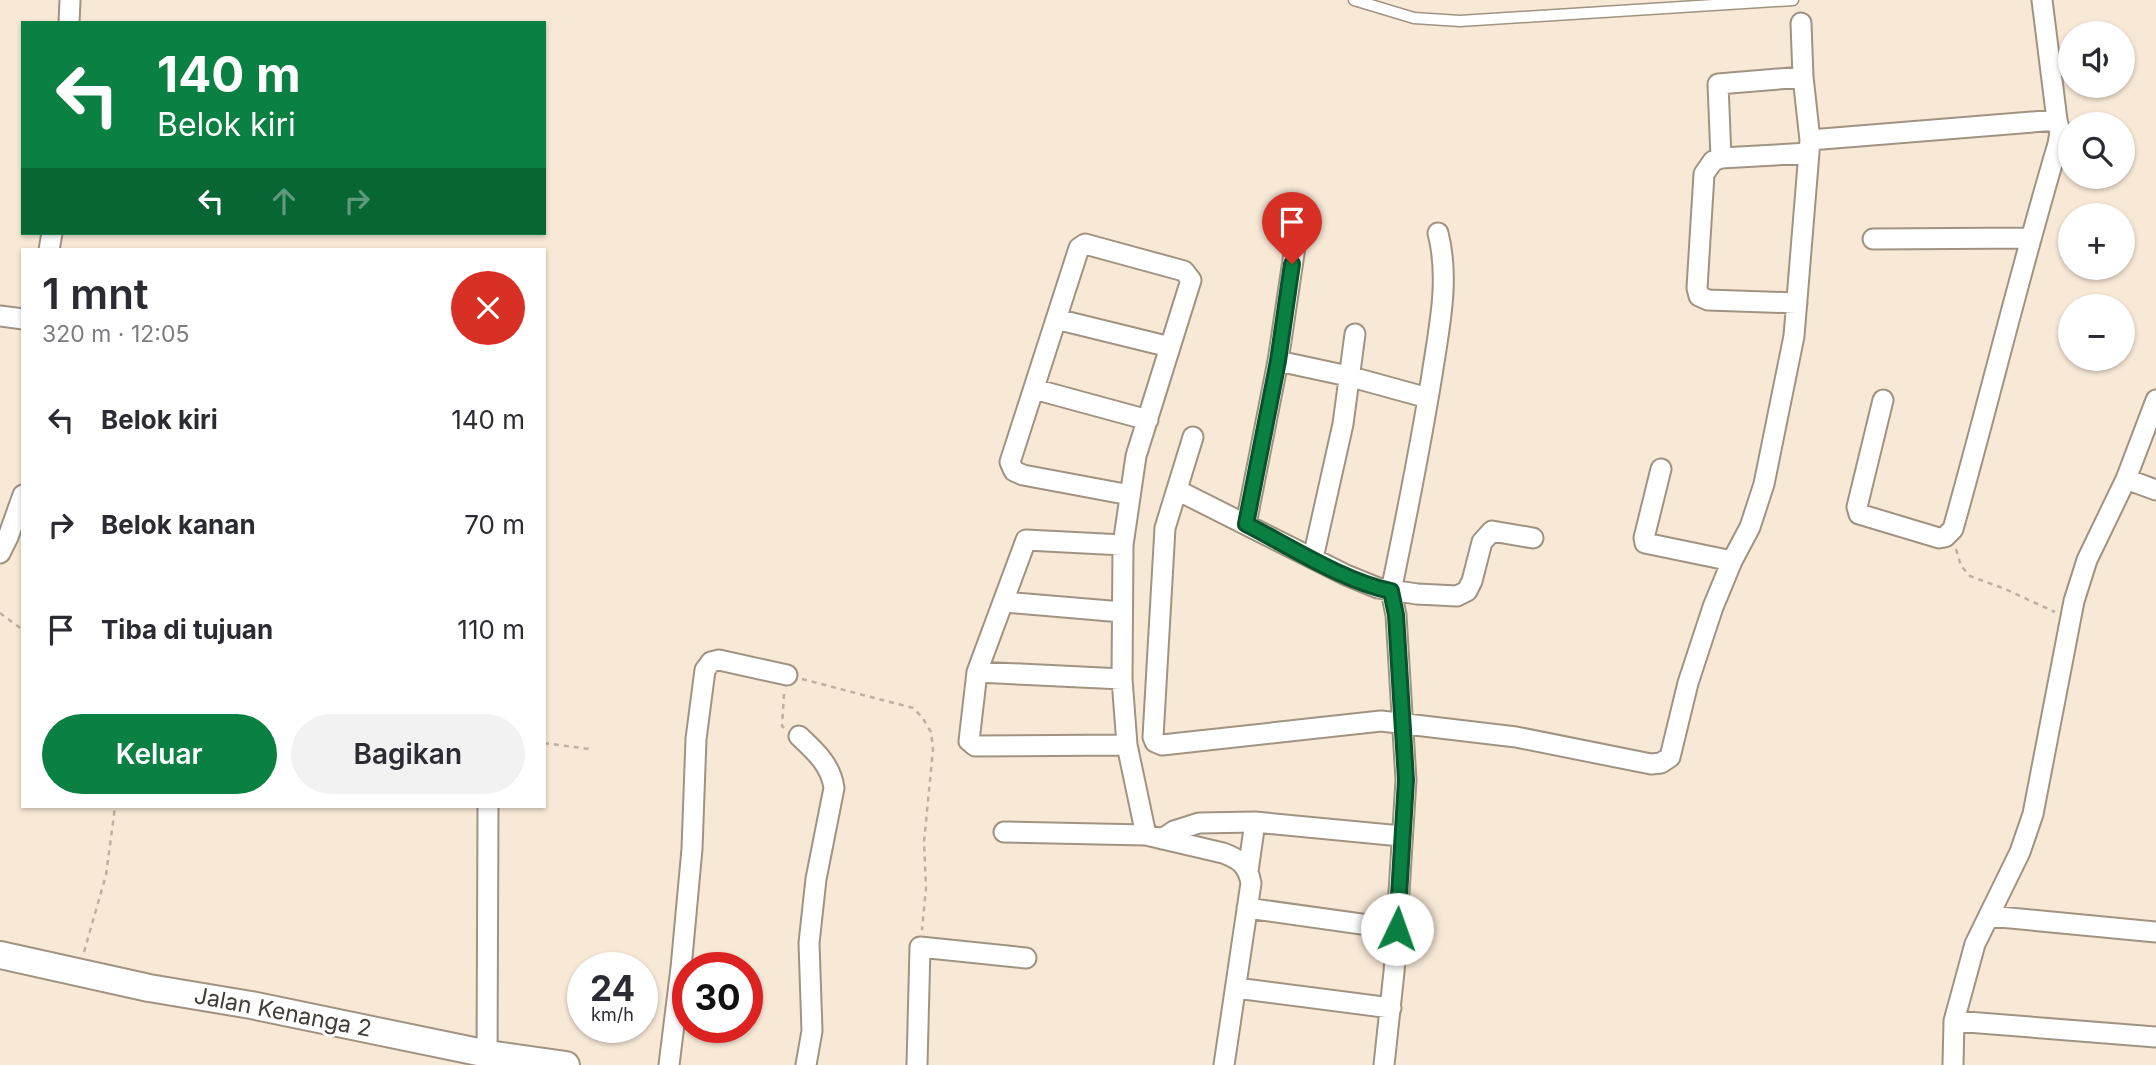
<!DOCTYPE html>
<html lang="id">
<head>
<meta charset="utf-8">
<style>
  :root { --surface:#fff; --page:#f2f2f3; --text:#2b2b33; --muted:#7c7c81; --accent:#0b8043 }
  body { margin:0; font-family:Inter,sans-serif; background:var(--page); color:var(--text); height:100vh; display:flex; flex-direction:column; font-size:26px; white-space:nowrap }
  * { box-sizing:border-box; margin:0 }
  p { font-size:23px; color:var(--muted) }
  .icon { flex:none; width:38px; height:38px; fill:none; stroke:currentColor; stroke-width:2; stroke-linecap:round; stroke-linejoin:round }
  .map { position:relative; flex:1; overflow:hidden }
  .panel { position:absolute; left:21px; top:248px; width:525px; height:560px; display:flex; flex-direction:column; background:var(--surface); border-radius:0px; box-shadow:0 2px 5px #0004 }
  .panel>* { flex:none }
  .hud { position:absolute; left:21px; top:21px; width:525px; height:214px; border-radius:0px; box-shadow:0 2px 5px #0004; background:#0b8043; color:#fff; overflow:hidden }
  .tools { position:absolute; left:2058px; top:21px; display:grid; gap:14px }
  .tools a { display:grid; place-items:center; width:77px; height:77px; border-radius:50%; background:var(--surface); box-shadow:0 2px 5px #0004; font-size:35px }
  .speed { position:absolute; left:567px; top:952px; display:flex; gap:14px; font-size:35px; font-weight:700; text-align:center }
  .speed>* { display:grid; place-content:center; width:91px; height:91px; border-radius:50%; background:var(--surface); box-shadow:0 2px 5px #0004; line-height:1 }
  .speed small { font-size:18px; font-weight:400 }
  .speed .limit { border:10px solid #d22; background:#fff; color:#111 }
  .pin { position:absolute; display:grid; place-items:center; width:60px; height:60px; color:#fff; margin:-72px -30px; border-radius:50% 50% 50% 0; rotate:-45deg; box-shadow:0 0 7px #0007 }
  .pin .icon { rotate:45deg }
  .me { position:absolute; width:77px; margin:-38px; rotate:3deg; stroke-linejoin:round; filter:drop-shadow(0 0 5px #0008) }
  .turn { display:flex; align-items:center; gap:24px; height:147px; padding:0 21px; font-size:32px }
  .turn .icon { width:91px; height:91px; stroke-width:2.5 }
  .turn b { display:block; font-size:49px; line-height:60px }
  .lanes { display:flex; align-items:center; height:66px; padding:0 21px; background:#0003; justify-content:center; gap:35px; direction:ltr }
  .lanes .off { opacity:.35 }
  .round { display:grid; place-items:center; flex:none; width:74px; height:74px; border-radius:37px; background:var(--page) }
  .summary { display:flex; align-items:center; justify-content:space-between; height:119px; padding:0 21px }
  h1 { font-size:42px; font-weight:600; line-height:52px }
  .button { display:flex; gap:14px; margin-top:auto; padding:14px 21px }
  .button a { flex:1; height:80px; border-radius:42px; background:var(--accent); color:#fff; font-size:28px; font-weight:600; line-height:80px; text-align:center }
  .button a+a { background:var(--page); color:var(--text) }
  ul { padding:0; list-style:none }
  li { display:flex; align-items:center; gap:21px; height:105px; padding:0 21px }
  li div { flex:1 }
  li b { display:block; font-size:26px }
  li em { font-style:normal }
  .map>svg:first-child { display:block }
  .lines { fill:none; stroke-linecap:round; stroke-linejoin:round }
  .service-casing { stroke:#a09382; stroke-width:13 }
  .minor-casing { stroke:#a09382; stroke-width:23 }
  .secondary-casing { stroke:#a09382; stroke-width:30 }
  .path { stroke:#bcb0a2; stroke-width:2.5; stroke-dasharray:5 5; stroke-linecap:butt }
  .service { stroke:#fff; stroke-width:10 }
  .minor { stroke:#fff; stroke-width:19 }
  .secondary { stroke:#fff; stroke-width:26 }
  .route-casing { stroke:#07532c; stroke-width:18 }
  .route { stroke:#0b8043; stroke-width:12 }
  .labels { text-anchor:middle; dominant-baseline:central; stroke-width:6; stroke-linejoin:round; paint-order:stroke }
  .street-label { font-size:23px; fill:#423c35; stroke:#fff }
</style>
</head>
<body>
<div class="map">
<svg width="2156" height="1065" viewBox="0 0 2156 1065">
  <rect width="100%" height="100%" fill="#f8e9d7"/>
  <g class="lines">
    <!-- service casing -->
    <g class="service-casing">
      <path id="service" d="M1354,0L1414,18L1460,21L1793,0"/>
    </g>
    <!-- minor casing -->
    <g class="minor-casing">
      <path id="minor" d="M2042,0L2057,120
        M69,23L70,0
        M1810,140L2057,120L2060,132L2058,144C2020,271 1989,401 1953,529L1945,537L1939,538L1859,514L1857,507L1883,400
        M1721,158L1718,84L1803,77
        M1873,239L2030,238
        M49,250L52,233
        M1797,303L1708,300L1699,296L1697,288L1704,174L1713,161L1721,158L1809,153
        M0,316L23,319
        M1056,319L1170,347
        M1278,361L1296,240
        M1034,389L1148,420
        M1193,437L1165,528L1153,737L1155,742L1162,745L1381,721L1516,737L1651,764L1661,763L1670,757L1688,683L1713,607L1732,561L1750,527L1764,484L1794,336L1810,140L1803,77L1801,23
        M1661,469L1644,538L1645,543L1732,561
        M2126,479L2156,490
        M1177,490L1346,575L1378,588L1417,594L1457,596L1467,591L1472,581L1482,542L1492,531L1533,538
        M1246,524L1278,361L1348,376L1428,398
        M1123,545L1136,456L1191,280L1184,271L1085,244L1079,248L1010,462L1014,471L1023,475L1130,495
        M0,553L8,537L23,495
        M1313,558L1343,424L1355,334
        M1005,602L1122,612
        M977,672L1122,679
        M799,736C815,751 831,765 834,788L816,879L809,943L812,1031L806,1065
        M1127,745L975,746L969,741L977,672L1026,540L1123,545L1122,679L1127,745L1146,835L1223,853C1240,859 1248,866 1251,883L1224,1065
        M1004,832L1146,835
        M1162,839L1174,831L1199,823L1255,822L1401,836
        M1248,871L1255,822
        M1247,908L1397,929
        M1989,916L2156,932
        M1236,988L1391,1008
        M1954,1021L2156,1037
        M487,1065L488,807
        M669,1065L681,968L692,849L696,739L705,670L711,662L719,660L787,675
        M917,1065L920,947L1026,958
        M1384,1065L1394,972L1406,780L1396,615L1391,591C1406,519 1420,448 1432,375C1439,328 1450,280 1438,233
        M1953,1065L1954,1021L1975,944L2020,852L2033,814L2074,601L2087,560L2126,479L2156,400"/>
    </g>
    <!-- secondary casing -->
    <g class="secondary-casing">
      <path id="secondary" d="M0,955L149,988L251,1005L488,1054L566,1065"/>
    </g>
    <!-- path -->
    <path class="path" d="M1956,549L1961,566L1970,576L2005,589L2055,612
      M0,613L23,630
      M802,679L913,708L922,717L931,732L933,749L924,842L926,888L922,930
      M784,728L782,726L784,694
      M544,743L589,749
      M84,952L106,875L115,807"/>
    <!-- service -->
    <use href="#service" class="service"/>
    <!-- minor -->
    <use href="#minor" class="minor"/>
    <!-- secondary -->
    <use href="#secondary" class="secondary"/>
  </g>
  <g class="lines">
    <!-- route casing -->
    <g class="route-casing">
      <path id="route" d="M1292,264L1278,361L1246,524C1289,546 1345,582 1391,591L1396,615L1406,780L1397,929"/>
    </g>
    <!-- route -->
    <use href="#route" class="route"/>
  </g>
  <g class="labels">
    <!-- street labels -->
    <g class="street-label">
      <text transform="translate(283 1012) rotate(11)">Jalan Kenanga 2</text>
    </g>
  </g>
</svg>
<div class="tools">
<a><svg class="icon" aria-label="sound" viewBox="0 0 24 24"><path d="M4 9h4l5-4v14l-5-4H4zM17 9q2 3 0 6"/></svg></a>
<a><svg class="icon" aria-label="search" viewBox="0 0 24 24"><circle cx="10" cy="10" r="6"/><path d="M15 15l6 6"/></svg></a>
<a>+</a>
<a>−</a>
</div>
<div class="speed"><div>24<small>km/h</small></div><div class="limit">30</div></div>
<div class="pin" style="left:1292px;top:264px;background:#d93025"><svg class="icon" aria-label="arrive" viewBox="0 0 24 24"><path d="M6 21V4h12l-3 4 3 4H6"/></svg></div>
<svg class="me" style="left:1397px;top:929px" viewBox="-20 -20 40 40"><circle r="19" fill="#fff"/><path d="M0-13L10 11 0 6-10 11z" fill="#0b8043"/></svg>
<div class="hud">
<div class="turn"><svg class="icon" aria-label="left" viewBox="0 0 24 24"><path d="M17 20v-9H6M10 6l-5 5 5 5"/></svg><div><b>140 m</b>Belok kiri</div></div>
<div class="lanes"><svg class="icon" aria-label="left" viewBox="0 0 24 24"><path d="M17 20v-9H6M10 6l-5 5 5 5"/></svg><svg class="icon off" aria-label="ahead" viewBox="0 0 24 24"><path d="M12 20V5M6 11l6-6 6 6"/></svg><svg class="icon off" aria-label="right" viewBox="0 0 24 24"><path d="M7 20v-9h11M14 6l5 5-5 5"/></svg></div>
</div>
<section class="panel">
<div class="summary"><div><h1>1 mnt</h1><p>320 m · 12:05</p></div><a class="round" style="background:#d93025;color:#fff"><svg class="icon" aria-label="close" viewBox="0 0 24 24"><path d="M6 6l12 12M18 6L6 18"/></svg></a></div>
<ul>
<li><svg class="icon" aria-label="left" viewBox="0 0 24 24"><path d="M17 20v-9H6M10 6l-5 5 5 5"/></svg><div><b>Belok kiri</b></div><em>140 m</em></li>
<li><svg class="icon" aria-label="right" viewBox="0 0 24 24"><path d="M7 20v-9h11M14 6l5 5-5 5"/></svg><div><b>Belok kanan</b></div><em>70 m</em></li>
<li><svg class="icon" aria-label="arrive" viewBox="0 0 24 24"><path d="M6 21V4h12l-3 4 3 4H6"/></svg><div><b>Tiba di tujuan</b></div><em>110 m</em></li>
</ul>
<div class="button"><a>Keluar</a><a>Bagikan</a></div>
</section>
</div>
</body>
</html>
